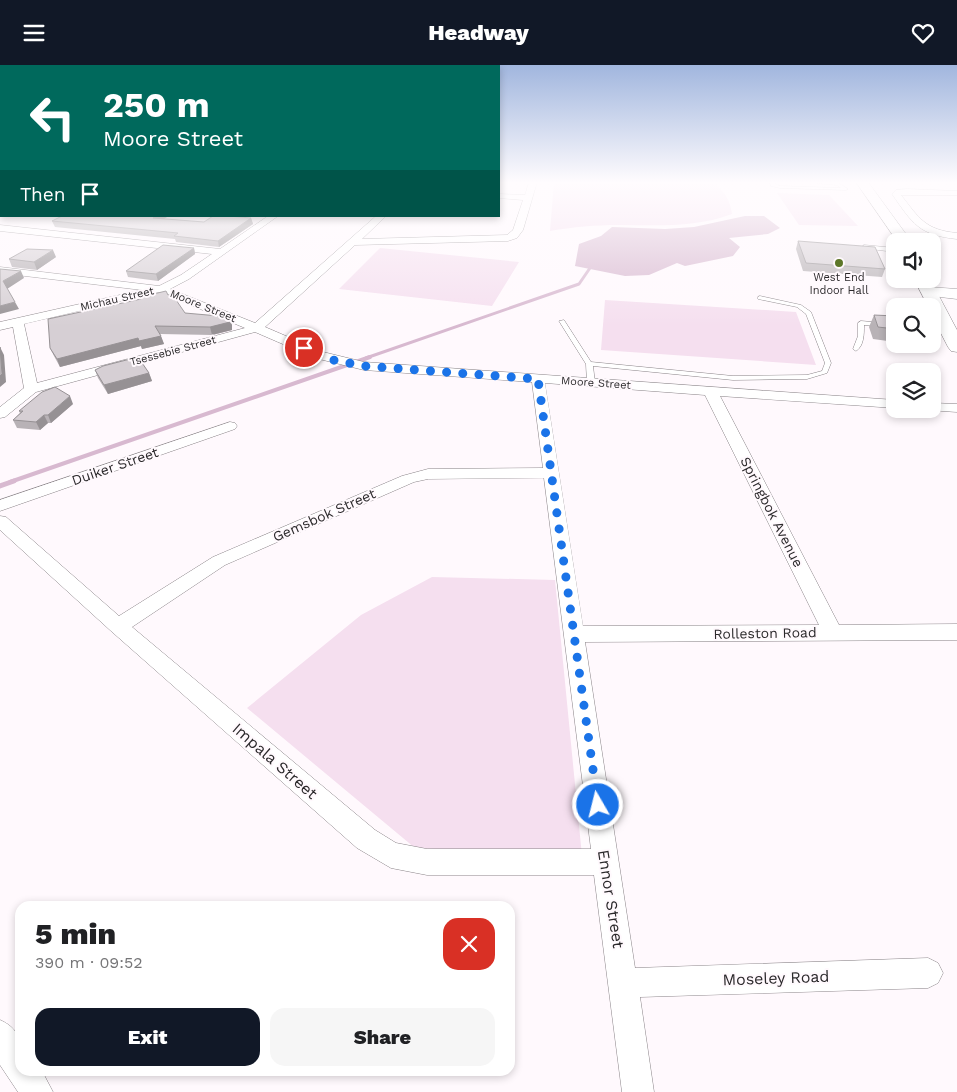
<!DOCTYPE html>
<html lang="en">
<head>
<meta charset="utf-8">
<style>
  :root { --surface:#fff; --page:#f6f6f6; --text:#202124; --muted:#757577; --accent:#111827 }
  body { margin:0; font-family:"Work Sans",sans-serif; background:var(--page); color:var(--text); height:100vh; display:flex; flex-direction:column; font-size:19px; white-space:nowrap }
  * { box-sizing:border-box; margin:0 }
  p { font-size:16px; color:var(--muted) }
  .icon { flex:none; width:28px; height:28px; fill:none; stroke:currentColor; stroke-width:2; stroke-linecap:round; stroke-linejoin:round }
  .map { position:relative; flex:1; overflow:hidden }
  .sheet { position:absolute; left:15px; top:836px; width:500px; height:175px; display:flex; flex-direction:column; background:var(--surface); border-radius:15px; box-shadow:0 2px 8px #0003 }
  .sheet>* { flex:none }
  .top-card { position:absolute; left:0px; top:0px; width:500px; height:152px; box-shadow:0 2px 8px #0003; background:#00695c; color:#fff; overflow:hidden }
  .controls { position:absolute; left:886px; top:168px; display:grid; gap:10px }
  .controls a { display:grid; place-items:center; width:55px; height:55px; border-radius:10px; background:var(--surface); box-shadow:0 2px 8px #0003; font-size:25px }
  .pin { position:absolute; display:grid; place-items:center; width:42px; height:42px; color:#fff; margin:-21px; border:2px solid #fff; border-radius:50%; box-shadow:0 1px 5px #0007 }
  .me { position:absolute; width:55px; margin:-28px; rotate:352deg; stroke-linejoin:round; filter:drop-shadow(0 0 4px #0008) }
  .turn { display:flex; align-items:center; gap:18px; height:105px; padding:0 20px; font-size:22px }
  .turn .icon { width:65px; height:65px; stroke-width:2.5 }
  .turn b { display:block; font-size:35px; line-height:42px }
  .then { display:flex; align-items:center; height:48px; padding:0 20px; background:#0003; gap:10px; font-size:19px }
  .round { display:grid; place-items:center; flex:none; width:52px; height:52px; border-radius:15px; background:var(--page) }
  .headline { display:flex; align-items:center; justify-content:space-between; height:85px; padding:0 20px }
  h1 { font-size:30px; font-weight:800; line-height:38px }
  .primary-button { display:flex; gap:10px; margin-top:auto; padding:10px 20px }
  .primary-button a { flex:1; height:58px; border-radius:15px; background:var(--accent); color:#fff; font-size:20px; font-weight:800; line-height:58px; text-align:center }
  .primary-button a+a { background:var(--page); color:var(--text) }
  header { display:flex; justify-content:space-between; align-items:center; height:65px; padding:0 20px; background:var(--accent); color:#fff; font-size:22px; font-weight:800 }
  .map>svg:first-child { display:block }
  .green { fill:#f5dfef }
  .water { fill:#d8b9d0 }
  .lines { fill:none; stroke-linecap:round; stroke-linejoin:round }
  .stream-far2 { stroke:#d8b9d0; stroke-width:3 }
  .stream-far1 { stroke:#d8b9d0; stroke-width:4 }
  .stream { stroke:#d8b9d0; stroke-width:5 }
  .lane-casing { stroke:#898387; stroke-width:1 }
  .street-casing { stroke:#898387; stroke-width:1 }
  .secondary-casing { stroke:#898387; stroke-width:1 }
  .highway-casing { stroke:#898387; stroke-width:1 }
  .lane { fill:#fff; fill-rule:evenodd }
  .street { fill:#fff; fill-rule:evenodd }
  .secondary { fill:#fff; fill-rule:evenodd }
  .highway { fill:#fff; fill-rule:evenodd }
  .wall { fill:#b8b2b6 }
  .shaded-wall { fill:#969194 }
  .building { fill:#d6cfd4; stroke:#969194 }
  .route { stroke:#1a73e8; stroke-width:9; stroke-dasharray:0 16.2 }
  .poi-dot { fill:#5d7729; stroke:#fff9fd; stroke-width:2 }
  .labels { text-anchor:middle; dominant-baseline:central; stroke-width:4; stroke-linejoin:round; paint-order:stroke }
  .far-poi-label { font-size:11px; fill:#2b292b; stroke:#fff9fd }
  .far-street-label { font-size:11px; fill:#2b292b; stroke:#fff9fd }
  .street-label { font-size:14px; fill:#2b292b; stroke:#fff9fd }
  .near-street-label { font-size:16px; fill:#2b292b; stroke:#fff9fd }
</style>
</head>
<body>
<header><svg class="icon" aria-label="menu" viewBox="0 0 24 24"><path d="M4 6h16M4 12h16M4 18h16"/></svg>Headway<svg class="icon" aria-label="heart" viewBox="0 0 24 24"><path d="M12 20l-8-8c-3-5 5-10 8-4 3-6 11-1 8 4z"/></svg></header>
<div class="map">
<svg width="957" height="1027" viewBox="0 0 957 1027">
  <rect width="100%" height="100%" fill="#fff9fd"/>
  <!-- green -->
  <path class="green" d="M554,117H713C724,126 730,134 732,149C695,163 658,160 619,160C595,160 573,162 550,166Z
    M777,128L829,130L858,161L799,160Z
    M380,183L519,197L492,241L339,224Z
    M605,235L796,247L816,300L601,285Z
    M432,512L555,515L582,791L415,783L247,643L361,550Z"/>
  <!-- water -->
  <path class="water" d="M745,151H764L780,163L768,169L729,173L740,182L733,191L685,201L677,198L649,210L625,211L575,201L579,179L601,171L612,162L665,164L694,162Z"/>
  <g class="lines">
    <!-- stream-far2 -->
    <path class="stream-far2" d="M366,293L579,219L590,203"/>
    <!-- stream-far1 -->
    <path class="stream-far1" d="M10,417L370,292"/>
    <!-- stream -->
    <path class="stream" d="M0,421L14,416"/>
    <!-- lane casing -->
    <g class="lane-casing">
      <path id="lane" d="M770,117H774L775,119L780,121L841,123L837,120L806,117L838,118L848,124L846,125L780,123L771,121Z
        M864,180L895,183V187L862,183Z
        M760,231L801,240L811,247L831,298L827,308L807,314L733,315L593,301L595,318L591,320L587,318L586,299L559,256L564,255L591,297L733,311L807,310L822,306L825,298L806,249L797,242L758,234V232Z
        M861,256L895,259V263L864,260C864,269 864,281 856,286L853,284L858,271V258Z"/>
    </g>
    <!-- street casing -->
    <g class="street-casing">
      <path id="street" d="M529,117H537L523,165L517,173L508,176L355,180L265,262L323,287L364,297L895,335V343L720,331L839,560L957,559V575L585,577L635,903L928,893L938,898L943,908L938,918L928,923L640,932L654,1027H622L594,810H427L391,803L357,783L111,566L0,465V451L6,452L119,551L213,492L402,411L428,404L543,403L532,317L364,305L315,293L255,267L36,327L5,352L0,353V342L24,323L13,262L0,265V257L142,225L0,208V202L159,221L181,210L212,189L0,166V160L220,184L268,151H278L189,214L170,224L255,258L376,151H386L362,174L507,170L513,165L523,135L499,133V129L525,130ZM160,227L245,263L37,318L24,259ZM545,318L705,330L819,560L583,561ZM544,413L591,784H427L396,778L375,765L132,562L225,500L414,417L428,414Z
        M907,124L957,126V130H901C919,153 925,165 957,168V174C919,170 913,159 892,129L896,125Z
        M932,338L957,339V347L927,345L932,344Z
        M230,357L235,358L237,361L235,364L0,446V435Z
        M0,955C25,966 20,983 20,1006H42L53,1027H18L0,1000Z"/>
    </g>
    <!-- secondary casing -->
    <g class="secondary-casing">
      <path id="secondary" d="M929,222L957,224V234L923,230L921,227L923,224Z"/>
    </g>
    <!-- highway casing -->
    <g class="highway-casing">
      <path id="highway" d="M856,117H868L911,176H897Z
        M914,214H930L957,265V287L951,286L948,282L932,251V241H928Z"/>
    </g>
    <!-- lane -->
    <use href="#lane" class="lane"/>
    <!-- street -->
    <use href="#street" class="street"/>
    <!-- secondary -->
    <use href="#secondary" class="secondary"/>
    <!-- highway -->
    <use href="#highway" class="highway"/>
  </g>
  <!-- wall -->
  <path class="wall" d="M62,151H167V152L164,154L204,157L251,153L253,159L219,182L176,177L175,174L55,162L52,156Z
    M798,176L885,204L882,212L803,206L796,184Z
    M194,183L195,189L158,216L128,212L126,206Z
    M56,192L37,205L12,202L9,194Z
    M185,248L232,260V265L212,270L160,269L164,279L142,284L141,281L60,302L54,291L50,283Z
    M874,250L895,251V277L873,274L869,262Z
    M932,254L940,269L935,281L912,279H932Z
    M95,305L149,308L152,316L108,329L98,313Z
    M73,339L51,358H48L40,365L17,363L13,355L20,348L19,346Z"/>
  <!-- shaded-wall -->
  <path class="shaded-wall" d="M0,129H1V139L0,140Z
    M156,151H167V152L155,159L153,153Z
    M251,153L253,159L219,182L218,176Z
    M194,183L195,189L158,216L156,209Z
    M53,185L56,192L37,205L34,197Z
    M21,206L24,213L7,224L3,216Z
    M15,237L19,244L0,249V241Z
    M230,252L232,260V265L212,270L210,262Z
    M161,271L164,279L142,284L141,281L60,302L57,294L138,273Z
    M0,282L4,290L6,317L0,322Z
    M149,308L152,316L108,329L104,320Z
    M70,331L73,339L51,358L48,350Z
    M44,350L48,358L40,365L36,357Z"/>
  <!-- building -->
  <path class="building" d="M62,151H156L153,153L204,157L213,151H228L251,153L218,176L174,171L178,168L52,156Z
    M798,176L875,182L885,204L806,198Z
    M163,180L194,183L156,209L126,206Z
    M27,184L53,185L34,197L9,194Z
    M0,204L21,206L3,216L15,237L0,241Z
    M166,226L168,230L172,229L185,248L230,252V257L210,262L155,261L161,271L139,276L138,273L57,294L50,283L48,254L141,234V232Z
    M874,250L895,251V264L878,262Z
    M932,254L934,255L940,269L932,268Z
    M0,282L2,309L0,311Z
    M138,292L149,308L104,320L95,305L103,301Z
    M55,322L70,331L48,350H44L36,357L13,355L23,346H19L42,327Z"/>
  <!-- sky -->
  <linearGradient id="sky" x2="0" y2="1"><stop stop-color="#a1b6de"/><stop offset="0.45" stop-color="#fffcfe"/><stop offset="1" stop-color="#fffcfe" stop-opacity="0"/></linearGradient>
  <rect width="957" height="261" fill="url(#sky)"/>
  <g class="lines">
    <!-- route -->
    <path class="route" d="M304,283L333,295L364,301L538,314L598,740"/>
  </g>
  <!-- markers -->
  <circle class="poi-dot" cx="839" cy="198" r="5"/>
  <g class="labels">
    <!-- far-poi labels -->
    <g class="far-poi-label">
      <text x="839" y="212">West End<tspan x="839" dy="13">Indoor Hall</tspan></text>
    </g>
    <!-- far-street labels -->
    <g class="far-street-label">
      <text transform="translate(117 234) rotate(-13)">Michau Street</text>
      <text transform="translate(203 241) rotate(22)">Moore Street</text>
      <text transform="translate(173 286) rotate(-15)">Tsessebie Street</text>
      <text transform="translate(596 318) rotate(4)">Moore Street</text>
    </g>
    <!-- street labels -->
    <g class="street-label">
      <text transform="translate(115 401) rotate(-19)">Duiker Street</text>
      <text transform="translate(772 447) rotate(63)">Springbok Avenue</text>
      <text transform="translate(324 450) rotate(-24)">Gemsbok Street</text>
      <text transform="translate(765 568) rotate(-1)">Rolleston Road</text>
    </g>
    <!-- near-street labels -->
    <g class="near-street-label">
      <text transform="translate(275 696) rotate(41)">Impala Street</text>
      <text transform="translate(611 834) rotate(81)">Ennor Street</text>
      <text transform="translate(776 913) rotate(-2)">Moseley Road</text>
    </g>
  </g>
</svg>
<div class="controls">
<a><svg class="icon" aria-label="sound" viewBox="0 0 24 24"><path d="M4 9h4l5-4v14l-5-4H4zM17 9q2 3 0 6"/></svg></a>
<a><svg class="icon" aria-label="search" viewBox="0 0 24 24"><circle cx="10" cy="10" r="6"/><path d="M15 15l6 6"/></svg></a>
<a><svg class="icon" aria-label="layers" viewBox="0 0 24 24"><path d="M12 4l9 5-9 5-9-5zM3 14l9 5 9-5"/></svg></a>
</div>
<div class="pin" style="left:304px;top:283px;background:#d93025"><svg class="icon" aria-label="arrive" viewBox="0 0 24 24"><path d="M6 21V4h12l-3 4 3 4H6"/></svg></div>
<svg class="me" style="left:598px;top:740px" viewBox="-20 -20 40 40"><circle r="17" fill="#1a73e8" stroke="#fff" stroke-width="3"/><path d="M0-11L8 9 0 5-8 9z" fill="#fff"/></svg>
<div class="top-card">
<div class="turn"><svg class="icon" aria-label="left" viewBox="0 0 24 24"><path d="M17 20v-9H6M10 6l-5 5 5 5"/></svg><div><b>250 m</b>Moore Street</div></div>
<div class="then">Then<svg class="icon" aria-label="arrive" viewBox="0 0 24 24"><path d="M6 21V4h12l-3 4 3 4H6"/></svg></div>
</div>
<section class="sheet">
<div class="headline"><div><h1>5 min</h1><p>390 m · 09:52</p></div><a class="round" style="background:#d93025;color:#fff"><svg class="icon" aria-label="close" viewBox="0 0 24 24"><path d="M6 6l12 12M18 6L6 18"/></svg></a></div>
<div class="primary-button"><a>Exit</a><a>Share</a></div>
</section>
</div>
</body>
</html>
